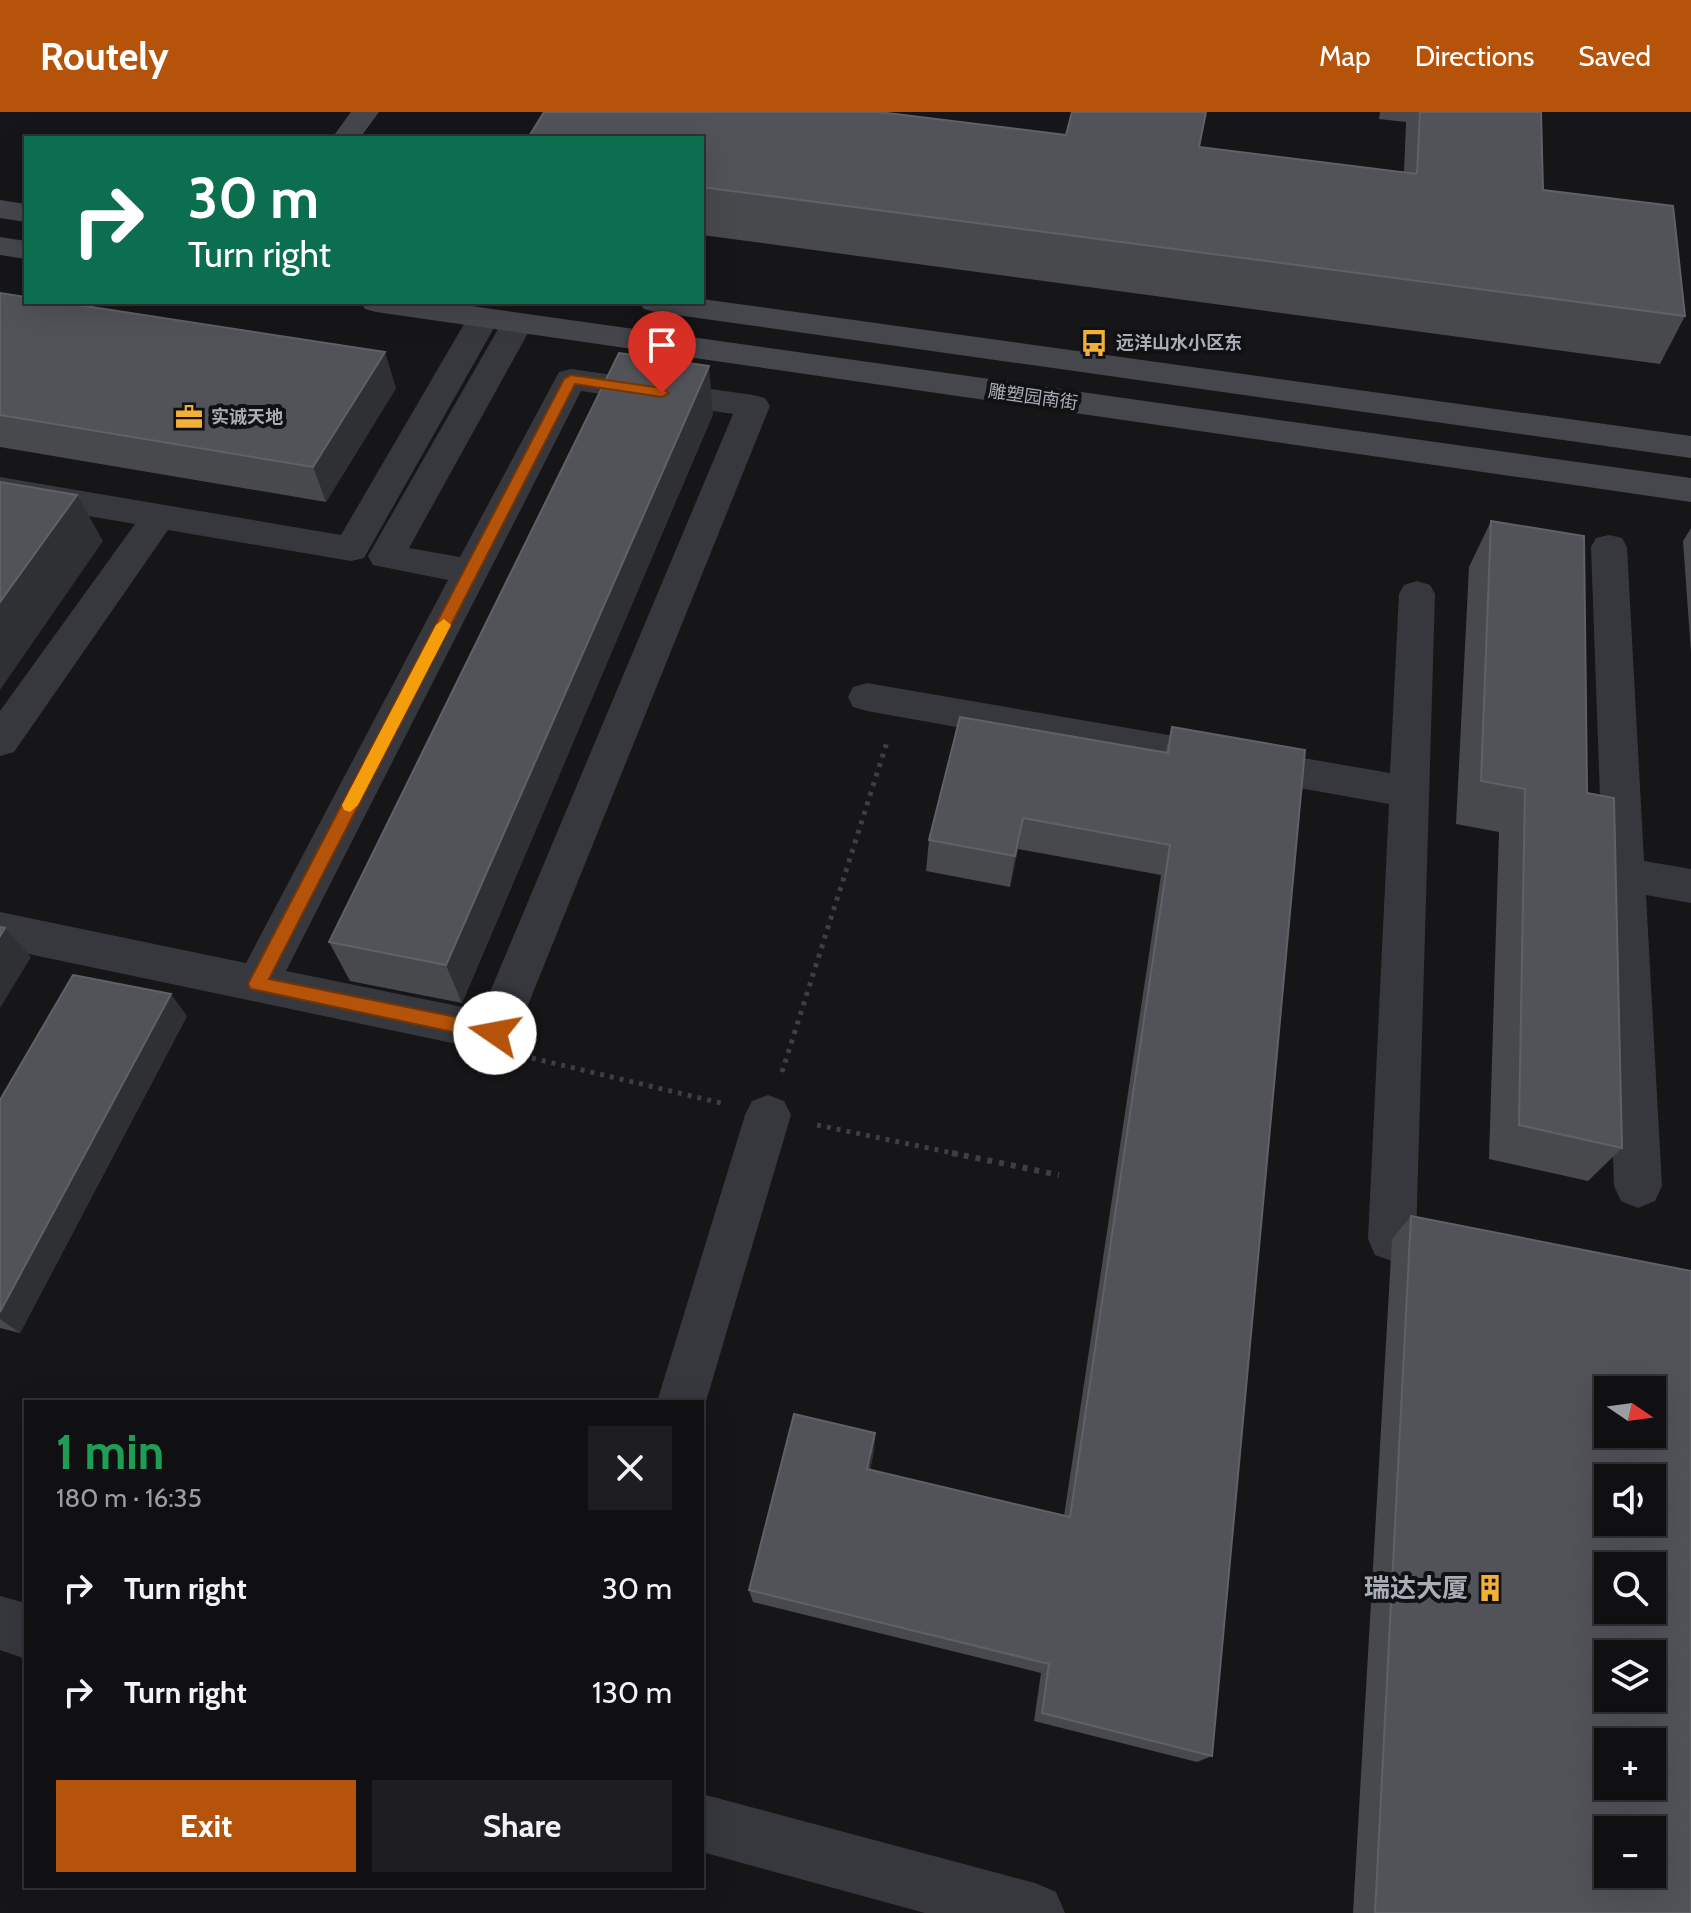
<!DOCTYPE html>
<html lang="en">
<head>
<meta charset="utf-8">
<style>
  :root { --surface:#101012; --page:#1e1e20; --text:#f1f3f6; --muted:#9c9d9f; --line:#303032; --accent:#b45309 }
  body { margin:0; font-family:Cabin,"Noto Sans SC",sans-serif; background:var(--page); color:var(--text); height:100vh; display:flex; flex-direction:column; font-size:30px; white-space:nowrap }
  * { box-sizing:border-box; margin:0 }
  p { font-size:26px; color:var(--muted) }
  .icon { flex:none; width:44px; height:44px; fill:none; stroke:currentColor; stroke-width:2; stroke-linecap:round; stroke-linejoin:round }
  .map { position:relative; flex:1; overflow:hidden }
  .drawer { position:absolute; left:24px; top:1288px; width:680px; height:488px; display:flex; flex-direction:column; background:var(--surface); border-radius:0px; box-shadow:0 8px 32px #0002,0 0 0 2px var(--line) }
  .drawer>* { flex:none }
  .top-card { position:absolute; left:24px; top:24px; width:680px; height:168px; border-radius:0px; box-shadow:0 8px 32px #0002,0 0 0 2px var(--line); background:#0b6e4f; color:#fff; overflow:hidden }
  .needle { width:52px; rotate:103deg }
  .fabs { position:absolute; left:1594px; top:1264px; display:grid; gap:16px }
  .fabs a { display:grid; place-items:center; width:72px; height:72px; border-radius:0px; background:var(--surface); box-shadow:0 8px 32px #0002,0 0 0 2px var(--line); font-size:40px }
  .pin { position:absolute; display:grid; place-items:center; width:68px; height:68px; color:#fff; margin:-82px -34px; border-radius:50% 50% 50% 0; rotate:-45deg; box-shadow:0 0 8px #0007 }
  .pin .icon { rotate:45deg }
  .me { position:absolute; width:88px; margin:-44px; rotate:282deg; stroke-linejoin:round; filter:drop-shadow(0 0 6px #0008) }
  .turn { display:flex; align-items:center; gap:28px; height:168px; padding:0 32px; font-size:36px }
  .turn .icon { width:104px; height:104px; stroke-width:2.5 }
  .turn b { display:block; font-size:56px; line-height:68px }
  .round { display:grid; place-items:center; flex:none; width:84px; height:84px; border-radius:0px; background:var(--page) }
  .headline { display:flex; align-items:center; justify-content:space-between; height:136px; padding:0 32px }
  h1 { font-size:48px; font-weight:700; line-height:60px; color:#1e9e55 }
  .button { display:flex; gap:16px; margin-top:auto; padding:16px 32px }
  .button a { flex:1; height:92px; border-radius:0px; background:var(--accent); color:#fff; font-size:32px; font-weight:700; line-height:92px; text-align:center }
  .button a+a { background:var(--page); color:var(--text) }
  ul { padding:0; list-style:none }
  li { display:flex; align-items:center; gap:24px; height:104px; padding:0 32px }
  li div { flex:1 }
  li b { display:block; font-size:30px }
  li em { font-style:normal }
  header { display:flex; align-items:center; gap:48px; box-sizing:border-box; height:112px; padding:0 40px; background:var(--accent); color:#fff }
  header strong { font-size:38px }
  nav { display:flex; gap:44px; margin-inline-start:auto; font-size:28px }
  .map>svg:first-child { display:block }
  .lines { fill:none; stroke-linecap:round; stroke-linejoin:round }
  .path-far1 { stroke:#3d3f44; stroke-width:5; stroke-dasharray:4 6; stroke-linecap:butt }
  .path { stroke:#3d3f44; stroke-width:6; stroke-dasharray:5 7; stroke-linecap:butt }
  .street { fill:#37383d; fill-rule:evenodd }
  .secondary { fill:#45474d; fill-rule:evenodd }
  .wall { fill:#47494d }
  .shaded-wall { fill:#2f3033 }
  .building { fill:#525359; stroke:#5f6168; stroke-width:2; fill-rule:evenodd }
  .route { fill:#b45309; stroke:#753606; stroke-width:2 }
  .slow { fill:#f59e0b }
  .labels { text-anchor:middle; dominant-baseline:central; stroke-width:8; stroke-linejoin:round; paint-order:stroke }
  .far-poi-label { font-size:18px; font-weight:bold; fill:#a8adb8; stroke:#111113; text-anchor:start }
  .far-street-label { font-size:18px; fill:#a8adb8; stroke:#111113 }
  .near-poi-label { font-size:26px; font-weight:bold; fill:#a8adb8; stroke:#111113; text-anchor:end }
</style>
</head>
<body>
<header>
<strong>Routely</strong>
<nav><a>Map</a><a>Directions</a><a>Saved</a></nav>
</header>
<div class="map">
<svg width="1691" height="1801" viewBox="0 0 1691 1801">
  <rect width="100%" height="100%" fill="#161618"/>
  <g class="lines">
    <!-- path-far1 -->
    <path class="path-far1" d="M532,946L721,991
      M782,960L887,630
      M817,1013L962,1043"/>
    <!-- path -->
    <path class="path" d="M952,1041L1059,1063"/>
    <!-- street -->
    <path class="street" d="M483,197L494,200L499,207L364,446L351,449L168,418L14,640L0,644V599L135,412L0,389V365L341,423L467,207L472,200Z
      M517,202L528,205L533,212L409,436L460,445L559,260L571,257L753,283L765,286L770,294L511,935L495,940L0,836V800L246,851L448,468L373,453L368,444L501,212L506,205ZM581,279L733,302L482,899L286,859Z
      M1609,423L1622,426L1627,435L1644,749L1691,757V791L1646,783L1662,1074L1655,1089L1638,1096L1621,1089L1614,1074L1591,435L1596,426Z
      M1417,469L1430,473L1435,482L1416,1127L1409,1143L1392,1149L1375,1143L1368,1127L1389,692L867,599L853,595L848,585L853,575L867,571L1390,661L1399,482L1404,473Z
      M768,983L784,989L791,1003L702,1303V1290H657L745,1003L752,989Z
      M0,1484L26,1491V1547L0,1538Z
      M702,1682L1035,1771L1056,1780L1065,1801H925L702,1740Z"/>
    <!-- secondary -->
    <path class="secondary" d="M351,0H379L360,26H332Z
      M0,88L26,92V110L0,106Z
      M0,125L26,129V147L0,143Z
      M702,187L1691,324V346L655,200L644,197L639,190H702Z
      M360,190H443L1691,366V390L376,200L365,197Z"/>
  </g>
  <!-- wall -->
  <path class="wall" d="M1380,0H1541L1543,78L1685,204L1660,252L702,123V26L1066,23L1199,35L1404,60L1406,10L1379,7Z
    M0,181L396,276L326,390L0,335Z
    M713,302L462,891L350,869L329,830Z
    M1491,409L1587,681L1622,1036L1588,1069L1489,1047L1499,720L1456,712L1469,455Z
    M1691,416V541L1683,429Z
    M1172,615L1212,1644L1197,1650L1034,1609L1041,1561L753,1490L749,1478L875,1321L874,1338L870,1358L1064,1404L1161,763L1018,737L1010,775L926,759L929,728L1165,640Z
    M187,904L20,1221L0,1216V988Z
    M1411,1104L1691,1801H1353L1392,1127Z"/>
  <!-- shaded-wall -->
  <path class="shaded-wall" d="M385,240L396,276L326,390L313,355Z
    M709,254L713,302L462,891L446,853Z
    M77,383L103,429L0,578V490Z
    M1023,706L1018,737L1010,775L1015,744Z
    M5,816L31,845L0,896V824Z
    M171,882L187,904L20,1221L0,1207V1200Z
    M875,1321L874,1338L867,1373V1357Z"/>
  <!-- building -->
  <path class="building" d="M544,0H879L1066,23L1072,0H1206L1199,35L1417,62L1420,0H1541L1543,78L1673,94L1685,204L702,75V26H528Z
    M0,181L26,185V190H59L385,240L313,355L0,303Z
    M619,241L709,254L446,853L329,830Z
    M0,370L77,383L0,490Z
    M1491,409L1584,424L1587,681L1614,686L1622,1036L1519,1013L1525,677L1481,669Z
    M960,605L1168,641L1172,615L1305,638L1212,1644L1042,1601L1049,1552L749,1478L794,1302L875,1321L867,1357L1070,1405L1170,733L1023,706L1015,744L929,728Z
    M0,815L5,816L0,824Z
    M73,863L171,882L0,1200V988Z
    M1411,1104L1691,1159V1801H1375ZM1608,1278H1652V1322H1608ZM1608,1366H1652V1410H1608ZM1608,1454H1652V1498H1608ZM1608,1542H1652V1586H1608ZM1608,1630H1652V1674H1608ZM1608,1718H1652V1762H1608Z"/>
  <!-- route -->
  <path class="route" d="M571,263L662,276L669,281L662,285L575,272L269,867L495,913L502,916L505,921L502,927L495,929L251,877L248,872L251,866L564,267Z"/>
  <!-- slow -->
  <path class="slow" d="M444,507L451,513L358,693L350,700L344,698L342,693L436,513Z"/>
  <!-- icons -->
  <defs>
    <g id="bus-bare" transform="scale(2.16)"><path d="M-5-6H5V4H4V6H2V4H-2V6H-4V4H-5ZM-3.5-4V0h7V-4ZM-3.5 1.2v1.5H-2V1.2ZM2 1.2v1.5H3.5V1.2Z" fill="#f2b134" stroke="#111113" stroke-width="2.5" paint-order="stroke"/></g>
    <g id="office-bare" transform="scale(2.16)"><path d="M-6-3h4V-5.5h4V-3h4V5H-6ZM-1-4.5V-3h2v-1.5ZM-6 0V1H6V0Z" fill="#f2b134" stroke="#111113" stroke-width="2.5" paint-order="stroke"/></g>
    <g id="building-bare" transform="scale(2.16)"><path d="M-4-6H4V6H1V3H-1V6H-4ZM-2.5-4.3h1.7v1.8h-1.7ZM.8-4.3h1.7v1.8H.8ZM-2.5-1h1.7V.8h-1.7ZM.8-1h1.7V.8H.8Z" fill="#f2b134" stroke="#111113" stroke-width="2.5" paint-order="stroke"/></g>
  </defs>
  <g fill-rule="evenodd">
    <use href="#bus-bare" x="1094" y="231"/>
    <use href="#office-bare" x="189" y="305"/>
    <use href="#building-bare" x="1490" y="1476"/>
  </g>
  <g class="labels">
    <!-- far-poi labels -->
    <g class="far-poi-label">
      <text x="1116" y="231">远洋山水小区东</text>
      <text x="211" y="305">实诚天地</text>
    </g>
    <!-- far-street labels -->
    <g class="far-street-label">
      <text transform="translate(1033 285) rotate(8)">雕塑园南街</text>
    </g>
    <!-- near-poi labels -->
    <g class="near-poi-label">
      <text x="1468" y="1476">瑞达大厦</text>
    </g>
  </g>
</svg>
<div class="fabs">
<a><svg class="needle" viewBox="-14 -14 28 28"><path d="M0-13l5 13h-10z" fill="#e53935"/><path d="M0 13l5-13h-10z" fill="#9c9d9f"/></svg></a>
<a><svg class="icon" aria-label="sound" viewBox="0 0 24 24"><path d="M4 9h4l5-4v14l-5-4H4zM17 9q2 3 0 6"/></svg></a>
<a><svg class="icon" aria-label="search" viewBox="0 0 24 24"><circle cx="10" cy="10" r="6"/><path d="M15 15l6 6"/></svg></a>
<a><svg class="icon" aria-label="layers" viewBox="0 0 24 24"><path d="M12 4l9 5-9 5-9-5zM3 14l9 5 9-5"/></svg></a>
<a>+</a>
<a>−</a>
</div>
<div class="pin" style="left:662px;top:281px;background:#d93025"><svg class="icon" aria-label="arrive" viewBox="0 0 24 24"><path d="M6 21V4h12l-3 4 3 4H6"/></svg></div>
<svg class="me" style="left:495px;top:921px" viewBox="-20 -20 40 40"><circle r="19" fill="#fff"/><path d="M0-13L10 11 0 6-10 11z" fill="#b45309"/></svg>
<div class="top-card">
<div class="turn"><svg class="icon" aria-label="right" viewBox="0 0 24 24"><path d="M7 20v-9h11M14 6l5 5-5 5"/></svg><div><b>30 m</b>Turn right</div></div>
</div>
<section class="drawer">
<div class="headline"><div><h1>1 min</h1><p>180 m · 16:35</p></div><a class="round"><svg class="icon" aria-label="close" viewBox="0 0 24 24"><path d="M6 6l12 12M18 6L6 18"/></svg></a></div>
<ul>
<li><svg class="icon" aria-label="right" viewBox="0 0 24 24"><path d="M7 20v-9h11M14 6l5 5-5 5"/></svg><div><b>Turn right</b></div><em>30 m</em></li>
<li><svg class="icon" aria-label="right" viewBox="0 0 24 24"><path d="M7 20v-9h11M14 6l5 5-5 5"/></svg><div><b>Turn right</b></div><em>130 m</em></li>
</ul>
<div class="button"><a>Exit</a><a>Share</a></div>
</section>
</div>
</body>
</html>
